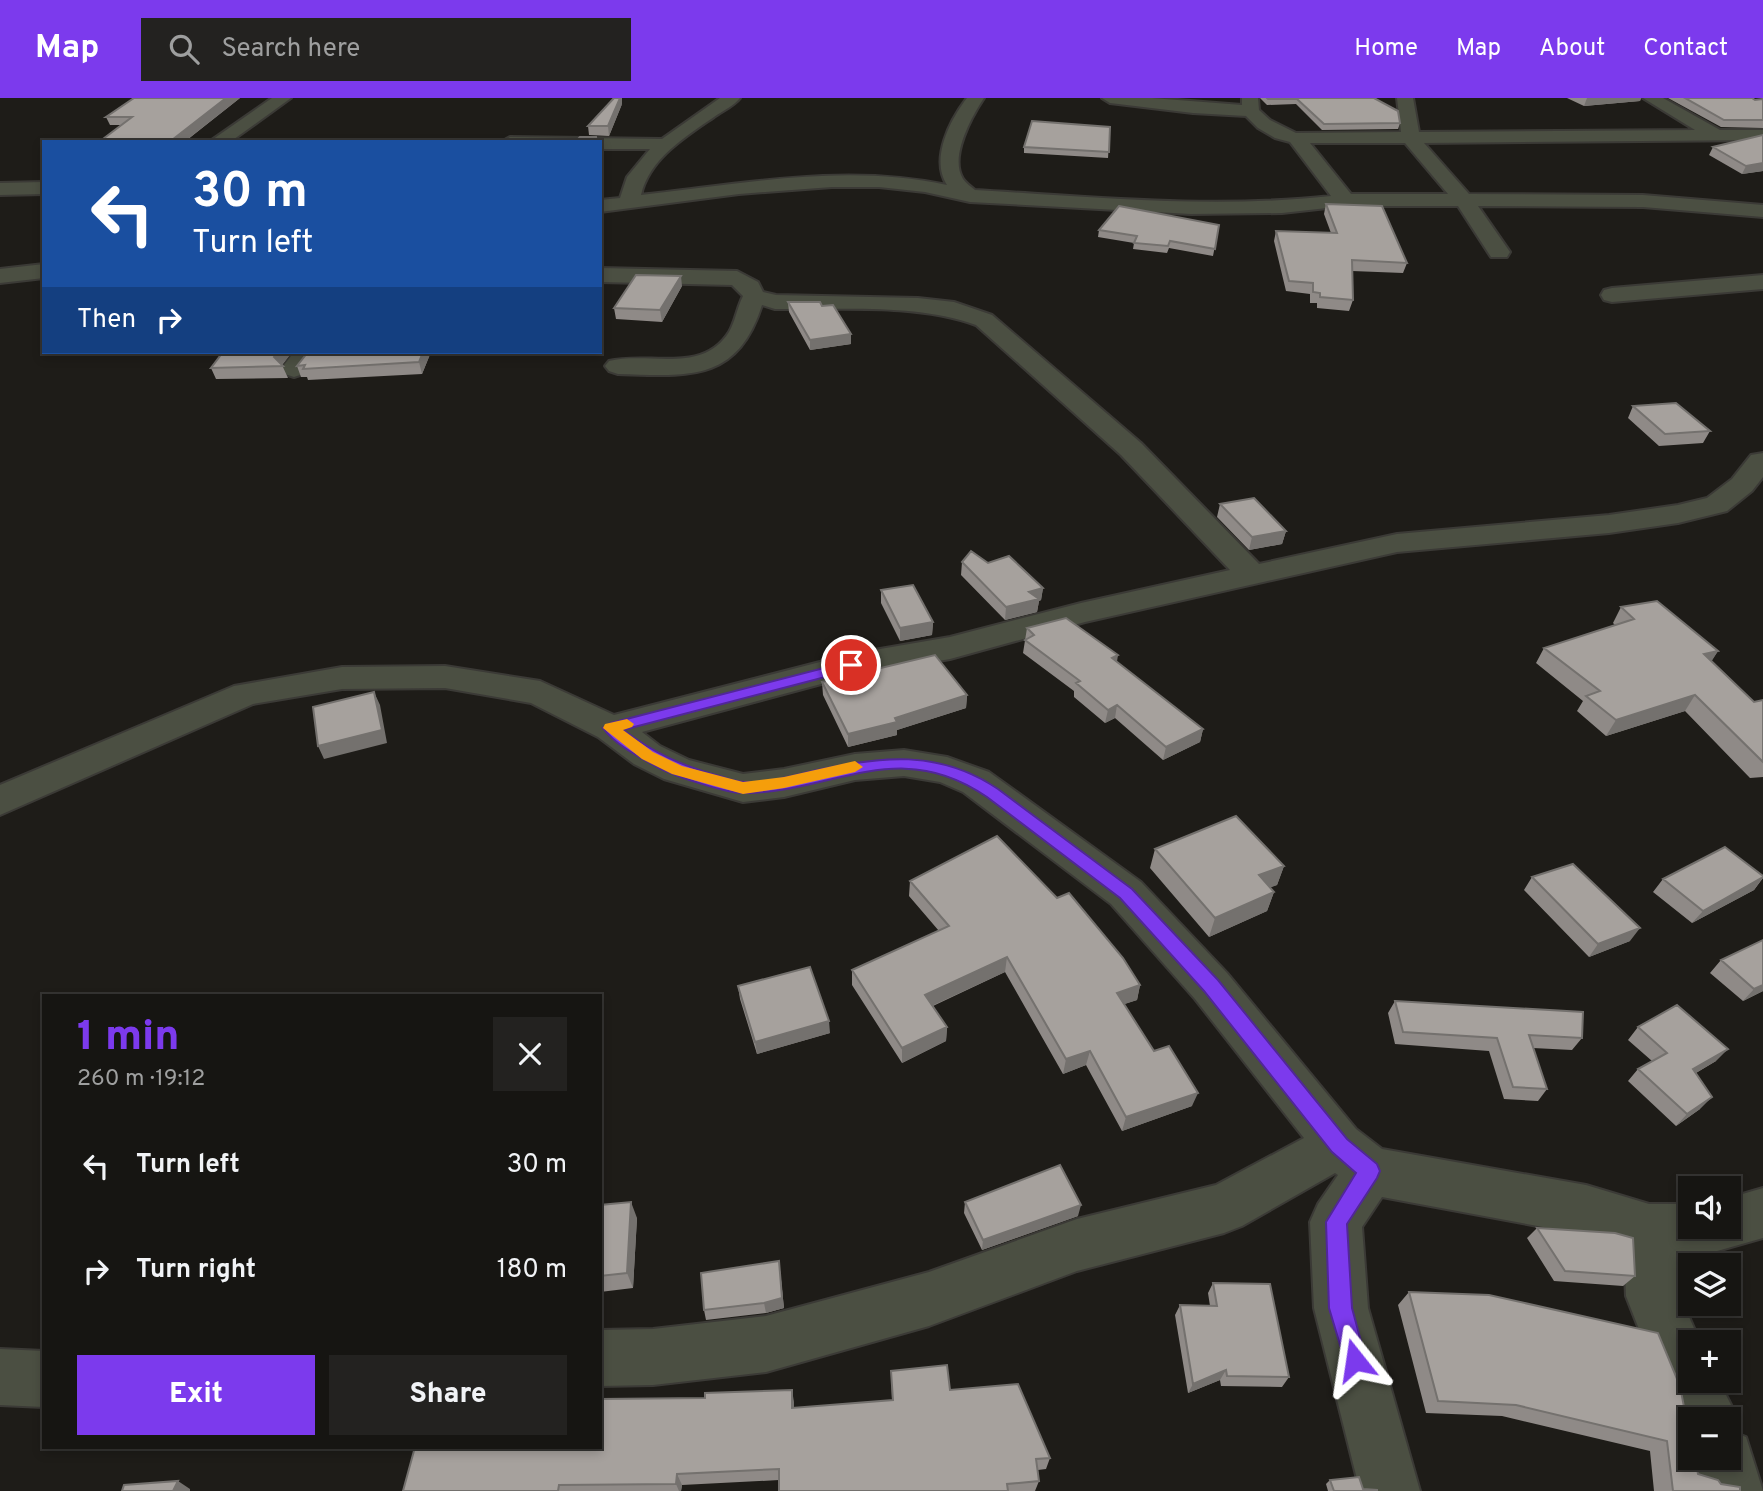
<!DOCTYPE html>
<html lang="en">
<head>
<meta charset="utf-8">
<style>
  :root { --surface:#161512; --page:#232220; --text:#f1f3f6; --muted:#9e9f9f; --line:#353432; --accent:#7c3aed }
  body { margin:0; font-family:Overpass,sans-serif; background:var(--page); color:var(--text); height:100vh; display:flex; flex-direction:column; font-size:26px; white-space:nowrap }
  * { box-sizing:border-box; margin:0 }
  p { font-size:23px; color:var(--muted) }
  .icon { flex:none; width:38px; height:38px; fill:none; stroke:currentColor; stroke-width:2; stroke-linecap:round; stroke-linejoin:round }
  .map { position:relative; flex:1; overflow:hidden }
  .panel { position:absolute; left:42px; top:896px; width:560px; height:455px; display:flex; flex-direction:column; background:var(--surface); border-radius:0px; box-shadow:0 4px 10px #0003,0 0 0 2px var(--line) }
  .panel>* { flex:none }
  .banner { position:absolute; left:42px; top:42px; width:560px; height:214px; border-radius:0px; box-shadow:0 4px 10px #0003,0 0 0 2px var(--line); background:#1a4fa0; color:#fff; overflow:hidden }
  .buttons { position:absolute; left:1678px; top:1078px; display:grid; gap:14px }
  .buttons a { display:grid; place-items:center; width:63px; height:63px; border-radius:0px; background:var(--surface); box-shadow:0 4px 10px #0003,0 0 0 2px var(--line); font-size:35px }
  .pin { position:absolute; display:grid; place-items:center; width:60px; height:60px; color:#fff; margin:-30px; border:4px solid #fff; border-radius:50%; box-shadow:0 2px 7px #0007 }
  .me { position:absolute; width:77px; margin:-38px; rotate:345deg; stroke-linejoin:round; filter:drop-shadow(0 0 5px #0008) }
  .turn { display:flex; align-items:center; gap:24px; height:147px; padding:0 35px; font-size:32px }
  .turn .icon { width:91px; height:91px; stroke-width:2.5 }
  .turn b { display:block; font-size:49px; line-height:60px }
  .then { display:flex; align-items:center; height:66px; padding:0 35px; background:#0003; gap:14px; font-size:26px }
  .round { display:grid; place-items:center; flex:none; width:74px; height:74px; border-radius:0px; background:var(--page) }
  .summary { display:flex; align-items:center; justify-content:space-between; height:119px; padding:0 35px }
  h1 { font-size:42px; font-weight:800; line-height:52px; color:var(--accent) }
  .button { display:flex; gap:14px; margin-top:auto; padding:14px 35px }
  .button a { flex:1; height:80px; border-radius:0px; background:var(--accent); color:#fff; font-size:28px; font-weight:800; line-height:80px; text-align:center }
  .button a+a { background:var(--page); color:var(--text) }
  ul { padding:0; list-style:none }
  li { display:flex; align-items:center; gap:21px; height:105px; padding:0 35px }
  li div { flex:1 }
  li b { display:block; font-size:26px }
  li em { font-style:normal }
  header { display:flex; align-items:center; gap:42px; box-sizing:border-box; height:98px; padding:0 35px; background:var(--accent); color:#fff }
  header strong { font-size:33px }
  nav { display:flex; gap:38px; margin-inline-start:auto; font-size:24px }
  .search { width:490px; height:63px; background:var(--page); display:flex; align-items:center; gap:18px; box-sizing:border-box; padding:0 24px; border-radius:0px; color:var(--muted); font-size:26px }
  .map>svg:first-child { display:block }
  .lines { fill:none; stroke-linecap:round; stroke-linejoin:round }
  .minor-casing { stroke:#3b3a36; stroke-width:4 }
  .minor { fill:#4b4f42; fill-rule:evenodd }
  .wall { fill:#8f8a87 }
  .shaded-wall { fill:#74716e }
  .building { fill:#a6a19d; stroke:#74716e; stroke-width:2 }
  .route { fill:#7c3aed; stroke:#51269a; stroke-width:2 }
  .slow { fill:#f59e0b }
</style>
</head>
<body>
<header>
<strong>Map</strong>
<div class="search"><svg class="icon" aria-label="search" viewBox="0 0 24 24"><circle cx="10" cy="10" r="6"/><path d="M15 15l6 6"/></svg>Search here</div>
<nav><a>Home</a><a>Map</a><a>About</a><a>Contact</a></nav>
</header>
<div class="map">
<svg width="1763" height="1393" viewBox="0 0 1763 1393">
  <rect width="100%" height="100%" fill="#1e1c18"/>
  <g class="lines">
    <!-- minor casing -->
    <g class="minor-casing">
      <path id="minor" d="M272,0H291L230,44H209Z
        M720,0H740C734,8 722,13 714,19C685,39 649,61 641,97C743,86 845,65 947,87C930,61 950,22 967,0H984C972,18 949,59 963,81C966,85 971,89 975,92C1094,99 1213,111 1331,98L1290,44L1275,40L1258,30L1246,18L1193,15L1110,5L1102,0H1152L1242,7V0H1258L1259,12L1270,22L1296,35L1401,34L1397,0H1413L1419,34L1695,32L1643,0H1663L1720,32H1763V42L1424,45L1469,96L1643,97L1763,107V119L1643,109L1478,108L1510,154L1507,159H1491L1458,108H1345L1282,115L1191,116L970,104L925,94L879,89H832L739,96L600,114V102L620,100L627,79L650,51H600V44H501L510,39L662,41ZM1310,45H1405L1448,96H1351Z
        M44,84V96L0,97V85Z
        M44,166V180L0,185V171Z
        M600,170L737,173L758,184L763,194L776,197L918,200L954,204L992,217L1141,345L1259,466L1397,436L1609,417L1678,407L1707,400L1732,381L1751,357L1763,355V379L1752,393L1727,413L1678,425L1609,435L1397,454L1085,524L950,561L851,578L642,634L660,648L689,662L743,676L784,671L855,656L904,652L947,659L989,674L1141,784L1227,875L1356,1031L1382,1051L1586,1087L1649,1106H1690V1129H1729V1100L1763,1090V1140L1703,1157H1677L1680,1198L1700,1244H1690V1283H1719L1738,1321L1733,1334L1746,1339L1763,1393H1703L1695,1360H1729V1321H1690V1342H1688L1668,1305L1626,1198L1624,1149L1586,1137L1382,1099L1362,1129L1368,1210L1420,1393H1360L1314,1210L1310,1124L1318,1106L1338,1077L1335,1075L1242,1128L1224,1135L1077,1173L929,1228L766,1274L653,1287L600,1288V1232L653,1231L766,1218L929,1174L1077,1121L1216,1087L1304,1040L1195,901L1111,806L963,694L940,684L904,678L855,682L784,699L743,704L664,681L634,666L598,639L531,605L445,590L342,591L253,606L0,717V687L234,588L342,569L445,568L540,583L614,617L851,556L950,539L1081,505L1230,472L1121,357L976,227C916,205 839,212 775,211L762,207C737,285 688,278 618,276L609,273L605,268L609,263C648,253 702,277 729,234C735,224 737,210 743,198L732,187L600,184Z
        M1763,177V191L1612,204L1604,202L1601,197L1604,192L1612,190Z
        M294,254H318L303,276L294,279L285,276L281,271Z
        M0,1251L44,1253V1309L0,1307Z"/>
    </g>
    <!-- minor -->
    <use href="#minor" class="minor"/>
  </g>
  <!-- wall -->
  <path class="wall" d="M240,0L187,42H268L269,44H99L121,27H110L106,19Z
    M1260,0H1374L1400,25L1398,31L1322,32L1296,6L1267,7Z
    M1567,0H1641L1640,3L1584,8Z
    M1668,0H1752L1755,2L1763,1V30L1721,29Z
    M622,6L609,38L589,37L588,28Z
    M1110,29L1108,60L1024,55V49Z
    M1763,37V73L1742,76L1709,57L1713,49Z
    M1326,106L1407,165L1403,175L1352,173L1353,202L1349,213L1317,210V205H1310V196L1286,193L1274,143L1276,133L1331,135L1324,116Z
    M1219,127L1213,158L1169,150L1167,155L1133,151L1134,145L1098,139L1099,132Z
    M682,188L662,224L616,221L614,210Z
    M788,204L822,208L851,246L810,252L789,214Z
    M223,254H292L282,267L288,280L216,281L211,270Z
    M308,254H431L422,276L308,282L307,279H301L297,268Z
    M1633,308L1710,333L1703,345L1659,348L1628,320Z
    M1220,406L1286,433L1282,446L1249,452L1217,419Z
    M962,464L988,465L1043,490L1041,502L1039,503L1037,514L1005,522L961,477Z
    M881,492L933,524L932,537L900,543L881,505Z
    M1621,509L1718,553L1711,563L1754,604L1763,602V679L1750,680L1685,613L1606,638L1577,613L1583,603L1536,565L1544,550L1615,527L1613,525Z
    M1027,530L1117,564L1203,631L1200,644L1163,662L1115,620L1105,625L1074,599V593L1023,555Z
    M822,584L967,597L966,610L897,632V637L848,649L823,597Z
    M1155,751L1284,768L1277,787L1270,789L1274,794L1267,813L1209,839L1150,770Z
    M1763,778V780L1754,792L1692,825L1653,794L1663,781Z
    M1532,779L1630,843L1589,859L1524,792Z
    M910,783L1140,887L1137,902L1124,906L1154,953L1192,1008L1122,1033L1086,967L1063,976L1005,874L933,908L947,929L946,943L902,965L852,887V872L939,833L909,798Z
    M1721,862L1763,893L1743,903L1710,875Z
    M738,888L830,935L757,956L740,901Z
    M1395,903L1582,940L1572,952L1533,950L1547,991L1538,1003L1504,1001L1489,953L1395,946L1388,915Z
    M1638,929L1716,963L1696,975L1700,1011L1676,1028L1628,983L1638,971L1652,963L1628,942Z
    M965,1104L1078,1118L982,1152L964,1115Z
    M600,1107L637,1120L633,1190L600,1194Z
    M1537,1130L1635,1178L1623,1188L1554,1183L1527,1140Z
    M779,1163L784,1210L766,1215L706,1222L704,1212Z
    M1213,1185L1289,1279L1282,1289L1221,1288L1220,1282L1188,1295L1175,1217L1180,1207L1210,1208L1208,1195Z
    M1409,1194L1658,1235L1698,1376L1740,1393H1654L1650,1353L1502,1318L1426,1315L1398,1207Z
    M891,1273L950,1292L1050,1360L1046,1371L1038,1372L1039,1383L1035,1393H779V1382L682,1387L681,1393H403L705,1300L792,1292L794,1310L892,1302Z
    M1330,1382L1363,1391L1377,1393H1328L1326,1386Z"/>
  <!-- shaded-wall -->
  <path class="shaded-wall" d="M226,0H240L184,44L172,42Z
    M620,0H622V6L609,38L608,28Z
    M1587,0H1641L1640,3L1584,8Z
    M602,45L603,54L600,60V49Z
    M1763,65V73L1742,76L1746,68Z
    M681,178L682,188L662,224L660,212Z
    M851,236V246L810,252V242Z
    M278,254H292L281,268L274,259Z
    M423,254H431L422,276L419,264Z
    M1286,433L1282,446L1249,452L1252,439Z
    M1043,490L1041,502L1039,503L1037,514L1005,522L1006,509L1029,494Z
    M933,524L932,537L900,543V530Z
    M1718,553L1708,569L1704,556Z
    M1118,557L1116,570L1112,560Z
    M374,594L380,607L387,645L324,661L318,648Z
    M967,597L966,610L897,632V637L848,649V636Z
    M1695,597L1685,613L1606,638L1616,622Z
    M1117,607L1115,620L1105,625L1108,612Z
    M1203,631L1200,644L1163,662L1166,649Z
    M1284,768L1277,787L1253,796L1259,777Z
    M1763,779L1754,792L1692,825L1703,813Z
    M1274,794L1267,813L1209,839L1215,820Z
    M1640,830L1630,843L1589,859L1598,846Z
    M1007,859L1005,874L925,911V897Z
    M1140,887L1137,902L1113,910L1117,895Z
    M1763,887V893L1743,903L1754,891Z
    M829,923L830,935L757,956L755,944Z
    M947,929L946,943L902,965V950Z
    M1728,951L1716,963L1682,983L1693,971Z
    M1090,953L1086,967L1063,976L1066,961Z
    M1198,995L1192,1008L1122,1033L1126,1019Z
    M1712,999L1700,1011L1676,1028L1687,1016Z
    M631,1104L637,1120L633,1190L627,1175Z
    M1081,1107L1078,1118L982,1152L983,1142Z
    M779,1163L784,1210L766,1215L764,1205Z
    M1226,1272L1220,1282L1188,1295L1193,1286Z
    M792,1292L794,1304V1322L792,1310Z
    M677,1376L682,1387L681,1393H679L676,1386Z
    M178,1383L190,1391V1393H173Z"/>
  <!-- building -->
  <path class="building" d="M134,0H226L172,42H268L266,44H99L132,19H106Z
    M614,0H620L608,28H588Z
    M1267,0H1374L1398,13L1400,25L1324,26L1297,1H1268Z
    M1685,0H1752L1755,2L1763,1V22H1724Z
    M1032,23L1110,29L1109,54L1024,49Z
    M1763,37V65L1746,68L1713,49Z
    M580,39H596L597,44H575Z
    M1326,106L1382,108L1407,165L1352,162L1353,202L1320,199V195L1313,194V185L1289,183L1276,133L1337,135Z
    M1119,108L1219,127L1215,151L1170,143L1168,148L1134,145L1137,138L1099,132Z
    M636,177L681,178L660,212L614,210Z
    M788,204H820L822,208L833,207L851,236L810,242Z
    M223,254H278L274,259L283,268L211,270Z
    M308,254H423L419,264L303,271L305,267L297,268Z
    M1676,305L1710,333L1665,336L1633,308Z
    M1254,400L1286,433L1252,439L1220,406Z
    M971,453L988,465L1009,458L1043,490L1029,494L1039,501L1006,509L962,464Z
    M913,487L933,524L900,530L881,492Z
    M1657,503L1718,553L1704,556L1754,604L1763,602V664L1695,597L1616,622L1586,598L1600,593L1544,550L1634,521L1621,509Z
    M1066,520L1118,557L1112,560L1203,631L1166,649L1117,607L1108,612L1076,585L1080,583L1025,542L1034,537L1027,530Z
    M935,557L967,597L895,620L897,624L848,636L822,584Z
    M374,594L382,632L318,648L313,609Z
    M1236,718L1284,768L1259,777L1274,794L1215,820L1155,751Z
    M997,738L1057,800L1069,795L1123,860L1140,887L1117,895L1154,953L1169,948L1198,995L1126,1019L1090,953L1066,961L1007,859L925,897L947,929L902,950L852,872L949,828L910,783Z
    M1725,749L1763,778V779L1703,813L1663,781Z
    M1573,766L1640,830L1598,846L1532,779Z
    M1763,842V887L1754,891L1721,862Z
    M810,869L829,923L755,944L738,888Z
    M1395,903L1583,914L1582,940L1529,937L1547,991L1513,989L1497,940L1403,934Z
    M1677,907L1728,951L1693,971L1712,999L1687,1016L1638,971L1667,955L1638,929Z
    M1060,1067L1081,1107L983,1142L965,1104Z
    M631,1104L627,1175L600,1178V1107Z
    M1537,1130L1615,1135L1633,1140L1635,1178L1565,1173Z
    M779,1163L782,1200L764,1205L704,1212L701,1175Z
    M1213,1185L1270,1186L1289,1279L1227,1278L1226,1272L1193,1286L1180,1207L1217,1208Z
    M1409,1194L1489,1197L1658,1235L1680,1288L1690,1340V1360H1695L1698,1376L1718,1382L1721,1386L1740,1389V1393H1673L1667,1343L1516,1307L1438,1303Z
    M947,1267L950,1292L1018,1286L1050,1360L1036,1361L1039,1383L1007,1386L1008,1393H779V1371L677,1376L676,1386L559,1387L558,1393H403L415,1349H600V1301L705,1300V1295L792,1292V1310L893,1302L891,1273Z
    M1359,1379L1363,1391L1377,1392V1393H1334L1330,1382Z
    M178,1383L173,1393H122L124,1387Z"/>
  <!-- route -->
  <path class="route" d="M851,563L856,564V571L623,632C656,656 680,667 719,678C727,680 736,684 745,684C767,685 791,678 813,673C880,658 939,651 998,691L1132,791L1218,882L1347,1041L1377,1066L1380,1073L1377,1080L1347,1126L1352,1210L1366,1262L1363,1270L1355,1274L1347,1270L1329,1210L1326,1124L1356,1075L1332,1054L1204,893L1120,800L987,699C899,638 835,694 745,695C727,696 676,678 659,670C641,660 615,647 603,630L611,625Z"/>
  <!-- slow -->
  <path class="slow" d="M627,621L634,626L632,629L623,632L653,654L682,668L743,684L784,679L855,663L863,669L855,674L784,690L743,696L672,676L642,661L603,630L605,626Z"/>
</svg>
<div class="buttons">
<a><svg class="icon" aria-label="sound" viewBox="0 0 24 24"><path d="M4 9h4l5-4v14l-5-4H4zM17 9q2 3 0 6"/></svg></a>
<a><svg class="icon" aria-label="layers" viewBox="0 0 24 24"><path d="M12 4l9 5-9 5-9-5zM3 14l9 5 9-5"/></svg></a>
<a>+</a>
<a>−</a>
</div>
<div class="pin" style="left:851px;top:567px;background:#d93025"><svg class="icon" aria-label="arrive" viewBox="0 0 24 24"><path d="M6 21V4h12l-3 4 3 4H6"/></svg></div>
<svg class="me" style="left:1355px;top:1262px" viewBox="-20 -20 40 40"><path d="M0-17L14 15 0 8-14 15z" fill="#7c3aed" stroke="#fff" stroke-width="4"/></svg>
<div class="banner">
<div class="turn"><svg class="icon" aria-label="left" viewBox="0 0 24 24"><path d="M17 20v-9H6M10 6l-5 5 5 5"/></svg><div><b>30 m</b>Turn left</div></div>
<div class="then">Then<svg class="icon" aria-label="right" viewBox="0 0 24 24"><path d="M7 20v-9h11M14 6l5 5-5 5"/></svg></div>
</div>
<section class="panel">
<div class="summary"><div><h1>1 min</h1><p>260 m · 19:12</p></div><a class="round"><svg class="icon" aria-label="close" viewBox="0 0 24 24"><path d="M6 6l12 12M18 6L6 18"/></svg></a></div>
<ul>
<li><svg class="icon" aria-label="left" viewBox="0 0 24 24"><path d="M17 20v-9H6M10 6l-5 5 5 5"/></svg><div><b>Turn left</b></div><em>30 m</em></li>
<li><svg class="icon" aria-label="right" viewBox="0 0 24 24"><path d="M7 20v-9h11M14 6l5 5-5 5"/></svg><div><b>Turn right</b></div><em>180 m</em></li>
</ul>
<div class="button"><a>Exit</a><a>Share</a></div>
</section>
</div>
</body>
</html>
